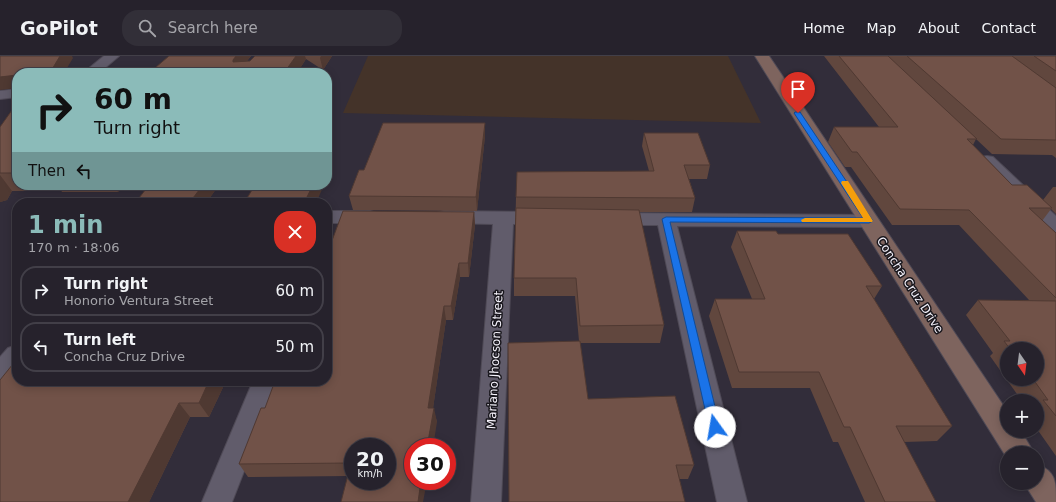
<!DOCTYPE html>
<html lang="en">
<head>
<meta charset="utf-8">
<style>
  :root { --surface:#26222c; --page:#322f38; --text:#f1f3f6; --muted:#a4a4a9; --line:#423f48; --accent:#8bbbb9 }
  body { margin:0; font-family:"DejaVu Sans",sans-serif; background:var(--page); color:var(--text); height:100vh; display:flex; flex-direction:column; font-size:15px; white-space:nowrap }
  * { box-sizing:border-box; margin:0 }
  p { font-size:13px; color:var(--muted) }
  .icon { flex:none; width:22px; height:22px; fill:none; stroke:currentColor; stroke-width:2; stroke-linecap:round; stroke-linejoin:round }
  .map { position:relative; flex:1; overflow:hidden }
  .drawer { position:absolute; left:12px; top:142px; width:320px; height:188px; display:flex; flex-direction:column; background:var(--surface); border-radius:16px; box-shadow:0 2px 10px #0003,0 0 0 1px var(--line) }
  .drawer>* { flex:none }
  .guide { position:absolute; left:12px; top:12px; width:320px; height:122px; border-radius:16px; box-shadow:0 2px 10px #0003,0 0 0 1px var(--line); background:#8bbbb9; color:#111; overflow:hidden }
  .needle { width:26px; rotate:166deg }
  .fabs { position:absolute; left:1000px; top:286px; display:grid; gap:8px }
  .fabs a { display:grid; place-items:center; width:44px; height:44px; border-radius:50%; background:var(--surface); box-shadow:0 2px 10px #0003,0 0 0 1px var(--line); font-size:20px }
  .speed { position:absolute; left:344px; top:382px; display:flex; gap:8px; font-size:20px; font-weight:700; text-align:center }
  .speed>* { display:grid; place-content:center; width:52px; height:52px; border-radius:50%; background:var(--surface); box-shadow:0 2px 10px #0003,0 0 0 1px var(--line); line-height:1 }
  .speed small { font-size:10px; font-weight:400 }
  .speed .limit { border:6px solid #d22; background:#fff; color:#111 }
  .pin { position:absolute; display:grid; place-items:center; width:34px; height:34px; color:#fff; margin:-41px -17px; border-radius:50% 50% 50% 0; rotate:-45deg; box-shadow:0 0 4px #0007 }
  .pin .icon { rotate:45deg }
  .me { position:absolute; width:44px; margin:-22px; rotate:347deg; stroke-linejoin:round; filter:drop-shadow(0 0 3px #0008) }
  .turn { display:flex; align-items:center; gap:14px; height:84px; padding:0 16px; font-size:18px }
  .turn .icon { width:52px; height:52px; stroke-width:2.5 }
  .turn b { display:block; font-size:28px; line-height:34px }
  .then { display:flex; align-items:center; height:38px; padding:0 16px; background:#0003; gap:8px; font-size:15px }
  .round { display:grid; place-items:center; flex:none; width:42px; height:42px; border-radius:16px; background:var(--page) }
  .overview { display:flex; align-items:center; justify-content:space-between; height:68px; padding:0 16px }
  h1 { font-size:24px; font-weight:700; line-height:30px; color:var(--accent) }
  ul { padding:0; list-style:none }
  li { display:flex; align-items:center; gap:12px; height:50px; margin:0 8px 6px; padding:0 8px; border:2px solid var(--line); border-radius:16px }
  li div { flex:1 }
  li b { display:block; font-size:15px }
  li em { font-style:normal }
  header { display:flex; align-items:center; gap:24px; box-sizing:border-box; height:56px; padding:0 20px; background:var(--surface); border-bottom:1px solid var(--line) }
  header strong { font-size:19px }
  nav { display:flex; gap:22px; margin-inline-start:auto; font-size:14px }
  .search { width:280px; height:36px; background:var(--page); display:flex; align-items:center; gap:10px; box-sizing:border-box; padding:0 14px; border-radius:16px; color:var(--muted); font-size:15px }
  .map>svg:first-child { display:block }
  .industrial { fill:#443329 }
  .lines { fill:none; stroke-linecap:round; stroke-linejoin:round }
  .street-casing { stroke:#4f4a56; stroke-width:2 }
  .secondary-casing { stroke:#4f4a56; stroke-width:2 }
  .street { fill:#615c6b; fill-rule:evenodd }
  .secondary { fill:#7e645e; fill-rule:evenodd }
  .wall { fill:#61473e; fill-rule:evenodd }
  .shaded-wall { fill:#4f3932 }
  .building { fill:#715248; stroke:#4f3932; fill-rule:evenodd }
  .route { fill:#1a73e8; stroke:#114b97 }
  .slow { fill:#f59e0b }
  .labels { text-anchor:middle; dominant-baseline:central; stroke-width:3; stroke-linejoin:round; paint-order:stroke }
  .street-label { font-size:12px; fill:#f6f3fc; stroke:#19171d }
</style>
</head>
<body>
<header>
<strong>GoPilot</strong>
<div class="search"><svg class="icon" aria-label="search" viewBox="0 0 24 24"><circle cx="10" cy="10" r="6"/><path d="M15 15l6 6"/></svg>Search here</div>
<nav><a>Home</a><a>Map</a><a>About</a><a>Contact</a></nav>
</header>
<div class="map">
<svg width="1056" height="446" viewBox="0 0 1056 446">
  <rect width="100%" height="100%" fill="#322d3a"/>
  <!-- industrial -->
  <path class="industrial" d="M368,0H728L761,67L343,57Z"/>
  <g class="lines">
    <!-- street casing -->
    <g class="street-casing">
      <path id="street" d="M104,0H119L99,17H83Z
        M17,33V41L0,43V35Z
        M987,100L993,101L1056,160V177L1049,175L981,109L978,105L981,101Z
        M327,155H370L377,157L380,161L377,165L370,167H327Z
        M444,155L546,156L553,158L556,162L553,166L546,168H513L501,446H471L493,168L444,167L437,165L434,161L437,157Z
        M610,157L869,159L876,161L879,165L876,169L869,171L677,170L747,446H717L658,169H610L603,167L600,163L603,159Z
        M17,289C17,308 22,322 0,330V301L8,292Z
        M253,325H279L232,446H202Z"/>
    </g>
    <!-- secondary casing -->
    <g class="secondary-casing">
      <path id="secondary" d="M755,0H769L1007,355V375H1021L1034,397H1007V402Z
        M1037,408C1056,416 1056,425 1056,446H1036L1024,427H1037Z"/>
    </g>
    <!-- street -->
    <use href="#street" class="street"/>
    <!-- secondary -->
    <use href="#secondary" class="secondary"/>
  </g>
  <!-- wall -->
  <path class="wall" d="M169,0H251L247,5H250L255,0H332L323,14L306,3L297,17Z
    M824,0H1056V102L1052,99L992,98L976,83L973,89L1012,129L1043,144L1053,131H1056V158L1051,153L1042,165L1056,177V400L1037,373V345H1022L990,300L993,297L966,259L978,244H1029L959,169H892L851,111H845L828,86L834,71H879ZM1007,293H1037V323H1007Z
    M17,47V129H31L27,135H12L7,144L0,146V71Z
    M485,67V80L477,155L353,154L349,140L364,114Z
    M644,77L710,109L707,123H689L695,142L692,156H639L664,269L660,287H580L588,343L694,409L688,423H680L509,446L579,285L575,240H514V222L516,141L649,115L642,90Z
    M58,129H125L118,136H62Z
    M149,129H219L206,147H142L139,142Z
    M474,156L475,169L469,221H460L453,264H446L433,352L437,366L348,420L248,421L239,408L265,352Z
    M737,175L778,178L882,230L874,243L952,370L937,385L904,386L936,446H865L838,386H833L810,332H732L709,260L715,243H752L731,191Z
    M17,325H226L209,361H190L149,446H0Z"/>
  <!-- shaded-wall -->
  <path class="shaded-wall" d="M60,0H72L73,2L64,17H33Z
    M236,0H251L238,16L233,6V4Z
    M296,0H305L306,3L297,17H284Z
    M321,0H332L323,14L320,2Z
    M17,19V32L0,34V21Z
    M485,67V80L477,155L476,141Z
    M17,112V121L14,117Z
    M0,119L12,135L7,144L0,146Z
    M23,129H31L27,135Z
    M114,129H125L118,136Z
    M203,129H219L206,147H196L193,142Z
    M313,129H324L316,147H304Z
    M474,156L475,169L469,221L468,207Z
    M459,207L460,221L453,264L451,250Z
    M444,250L446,264L431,366L428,352Z
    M209,325H226L209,361L199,347Z
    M179,347L190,361L149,446H128Z
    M434,352L437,366L433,391H427Z
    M421,425H427L423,446H418Z"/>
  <!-- building -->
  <path class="building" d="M0,0H60L51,15L33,17H17V19L0,21Z
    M169,0H236L233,4V6L250,5L255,0H296L284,17H149Z
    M839,0H888L977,83H967L1012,129H1027L1052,152H1029L1056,177V242L969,154L900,153L857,96H852L834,71H898Z
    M907,0H1012L1056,32V84L1001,83Z
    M1034,0H1056V15Z
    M17,47V112L14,117H0V71Z
    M383,67H485L476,141L349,140L359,114H364Z
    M644,77H698L710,109H684L695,142L516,141L517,116L654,115Z
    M149,129H203L193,142H139Z
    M255,129H313L304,147H244Z
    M516,152L639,154L664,269L580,270L576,222H514Z
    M343,155L474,156L468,207H459L451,250H444L428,352H434L427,391H413V425H421L418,446H341L351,407L239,408L261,352H265L275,325H327V198ZM353,391H387V425H353Z
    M737,175H776L778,178H848L882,230H866L952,370H896L936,446H885L850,371H844L819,316H739L715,243H765Z
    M978,244L1056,245V360L1043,344H1048L1033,323H1037V293H1010L1004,285H1010Z
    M580,285L588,343L675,340L694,409H676L685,446H509L508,287Z
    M17,303V325H209L199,347H179L128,446H0V324Z"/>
  <!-- route -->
  <path class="route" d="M795,56H800L873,165L869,167L670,166L720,371L719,375L715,376L711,375L709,371L662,163L666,161L863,162L794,57Z"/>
  <!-- slow -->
  <path class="slow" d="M842,125H848L873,165L872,166H802L801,164L805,162H863L841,127Z"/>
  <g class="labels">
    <!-- street labels -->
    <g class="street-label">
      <text transform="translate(910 229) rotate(57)">Concha Cruz Drive</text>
      <text transform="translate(495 304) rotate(-87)">Mariano Jhocson Street</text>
    </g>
  </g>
</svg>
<div class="fabs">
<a><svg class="needle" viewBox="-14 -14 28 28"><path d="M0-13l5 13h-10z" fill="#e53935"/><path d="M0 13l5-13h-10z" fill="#a4a4a9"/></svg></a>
<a>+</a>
<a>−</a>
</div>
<div class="speed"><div>20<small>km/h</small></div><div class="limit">30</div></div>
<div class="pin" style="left:798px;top:57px;background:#d93025"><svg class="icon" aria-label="arrive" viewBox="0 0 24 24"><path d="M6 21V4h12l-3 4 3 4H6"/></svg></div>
<svg class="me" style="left:715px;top:371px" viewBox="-20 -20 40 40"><circle r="19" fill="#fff"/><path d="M0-13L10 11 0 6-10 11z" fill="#1a73e8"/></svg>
<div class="guide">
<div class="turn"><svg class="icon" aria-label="right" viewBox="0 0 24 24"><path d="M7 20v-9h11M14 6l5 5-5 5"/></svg><div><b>60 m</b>Turn right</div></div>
<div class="then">Then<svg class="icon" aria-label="left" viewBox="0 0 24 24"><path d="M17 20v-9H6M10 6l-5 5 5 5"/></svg></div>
</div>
<section class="drawer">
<div class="overview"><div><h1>1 min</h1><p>170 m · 18:06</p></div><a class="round" style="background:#d93025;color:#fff"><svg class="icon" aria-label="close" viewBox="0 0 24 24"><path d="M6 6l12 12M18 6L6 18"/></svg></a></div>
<ul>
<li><svg class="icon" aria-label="right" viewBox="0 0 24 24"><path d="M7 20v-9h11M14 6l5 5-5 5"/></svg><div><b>Turn right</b><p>Honorio Ventura Street</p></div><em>60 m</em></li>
<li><svg class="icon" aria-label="left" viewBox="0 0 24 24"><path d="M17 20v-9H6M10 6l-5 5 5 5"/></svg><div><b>Turn left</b><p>Concha Cruz Drive</p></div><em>50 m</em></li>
</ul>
</section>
</div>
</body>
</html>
